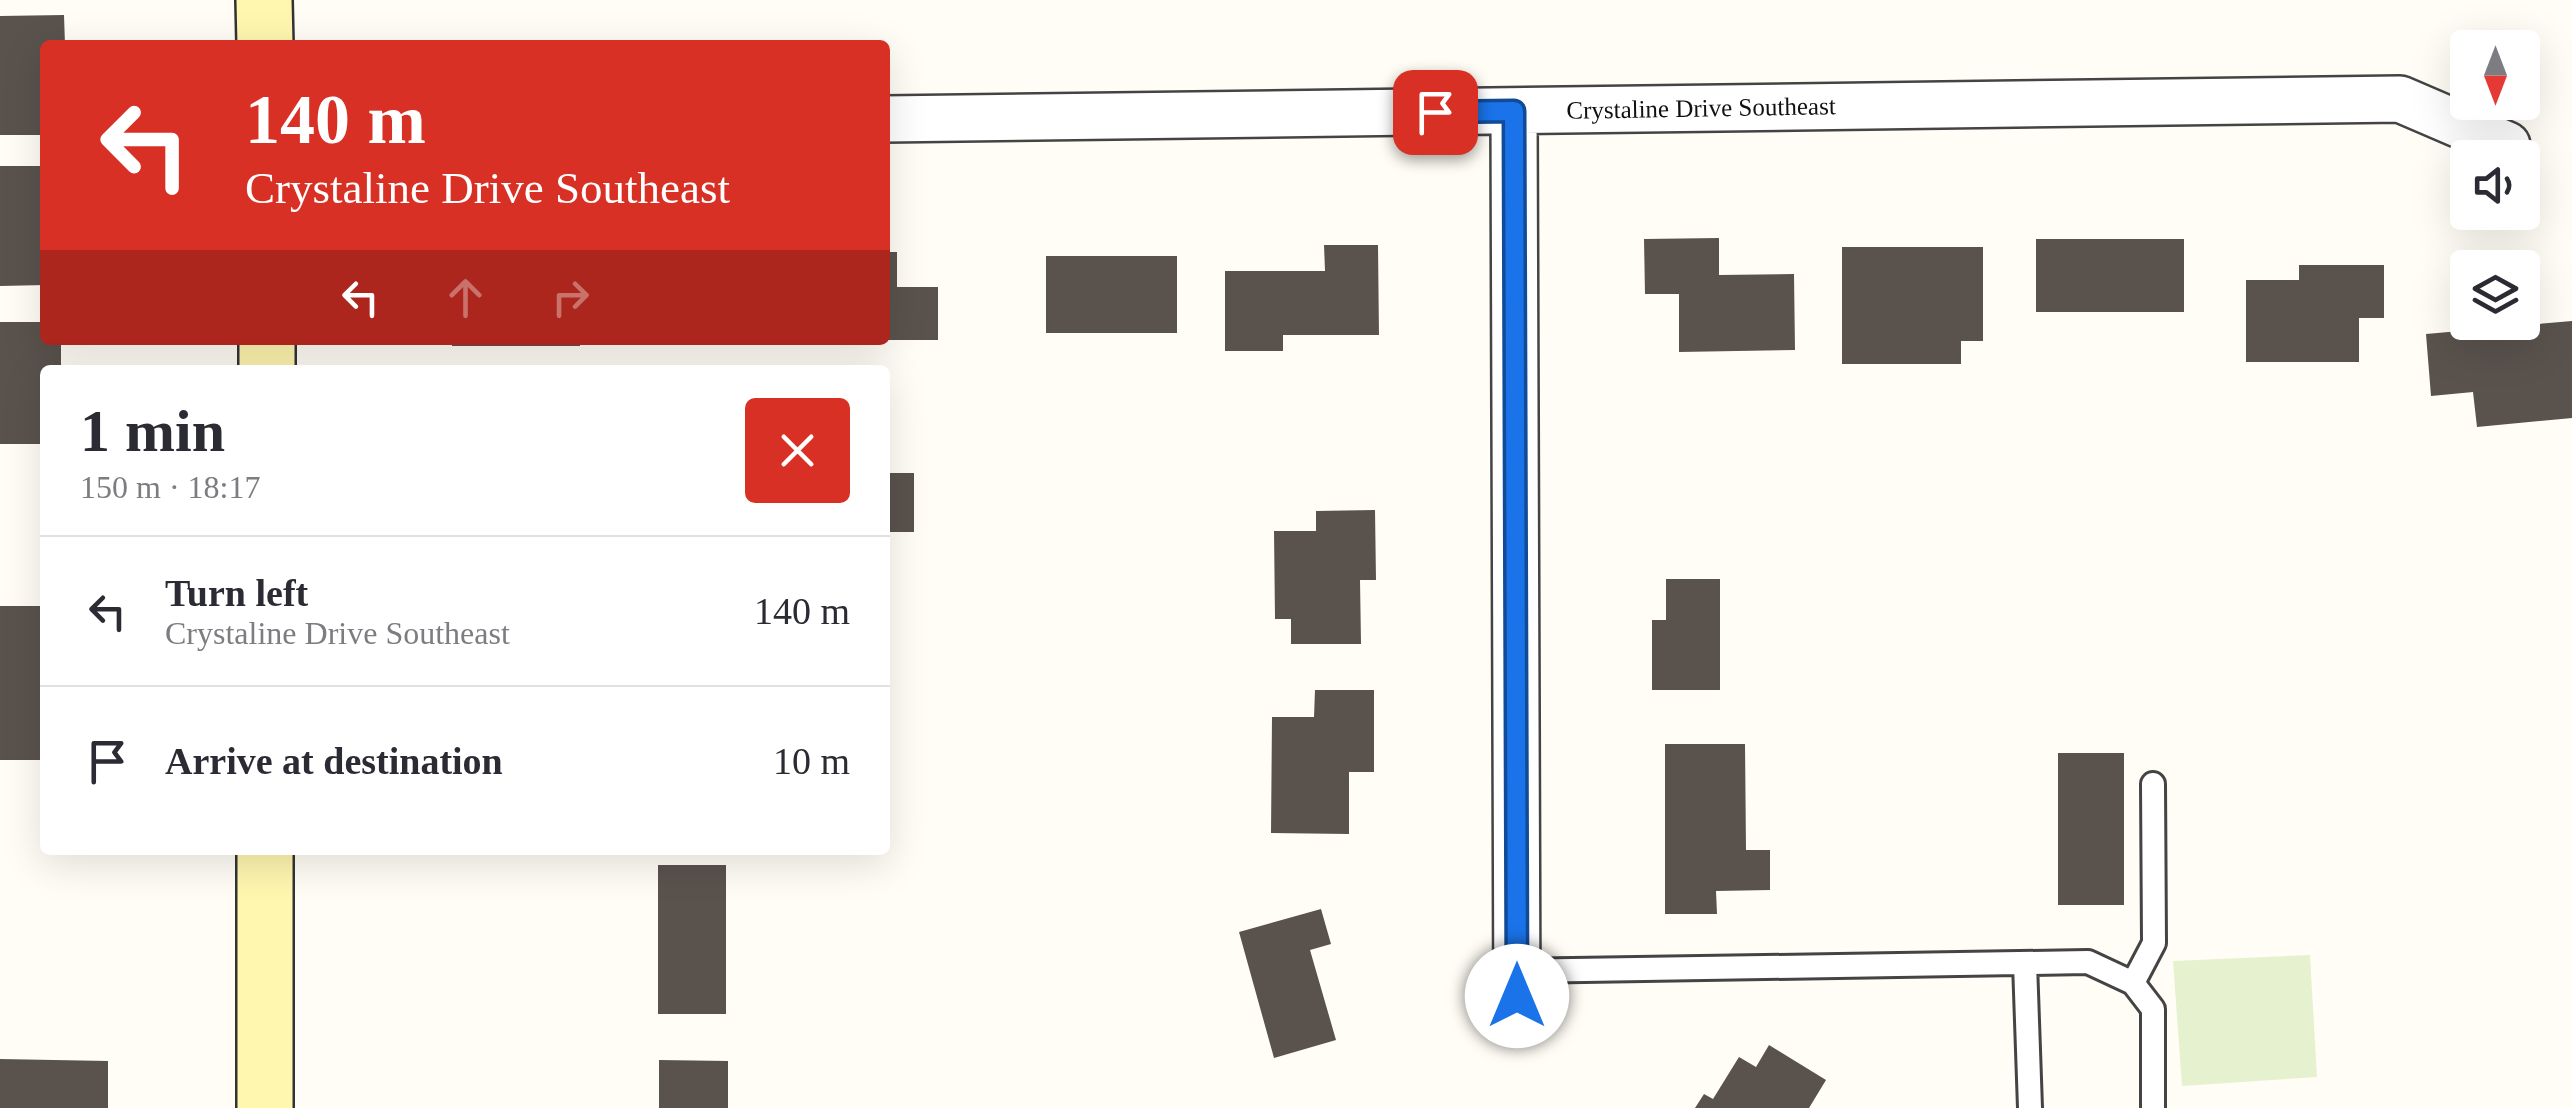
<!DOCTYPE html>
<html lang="en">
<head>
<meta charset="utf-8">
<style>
  :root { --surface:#fff; --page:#f2f2f3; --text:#2b2b33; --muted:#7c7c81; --line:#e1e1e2 }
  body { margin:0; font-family:"Times New Roman",serif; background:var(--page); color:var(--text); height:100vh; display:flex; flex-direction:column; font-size:38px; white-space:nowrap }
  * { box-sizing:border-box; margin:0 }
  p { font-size:32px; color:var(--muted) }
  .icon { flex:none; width:55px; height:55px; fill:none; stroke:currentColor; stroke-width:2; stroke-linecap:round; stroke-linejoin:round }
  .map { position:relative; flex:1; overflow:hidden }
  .sheet { position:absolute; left:40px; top:365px; width:850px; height:490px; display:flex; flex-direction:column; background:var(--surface); border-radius:10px; box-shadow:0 10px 40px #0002 }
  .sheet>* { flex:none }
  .top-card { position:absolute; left:40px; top:40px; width:850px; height:305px; border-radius:10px; box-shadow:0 10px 40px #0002; background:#d93025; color:#fff; overflow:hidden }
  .needle { width:65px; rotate:180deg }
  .buttons { position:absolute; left:2450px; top:30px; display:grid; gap:20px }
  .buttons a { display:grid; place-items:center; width:90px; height:90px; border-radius:10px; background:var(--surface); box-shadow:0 10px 40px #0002; font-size:50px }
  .pin { position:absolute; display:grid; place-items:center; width:85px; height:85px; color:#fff; margin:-42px; border-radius:20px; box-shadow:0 5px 15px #0006 }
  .me { position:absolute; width:110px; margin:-55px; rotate:0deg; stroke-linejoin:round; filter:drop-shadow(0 0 8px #0008) }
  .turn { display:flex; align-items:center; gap:35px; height:210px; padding:0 40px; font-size:45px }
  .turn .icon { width:130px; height:130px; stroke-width:2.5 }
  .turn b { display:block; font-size:70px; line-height:85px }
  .lanes { display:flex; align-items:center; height:95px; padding:0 40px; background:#0003; justify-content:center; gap:50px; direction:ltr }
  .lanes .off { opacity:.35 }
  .round { display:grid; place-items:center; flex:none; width:105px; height:105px; border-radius:10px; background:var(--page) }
  .headline { display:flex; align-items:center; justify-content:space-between; height:170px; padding:0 40px }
  h1 { font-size:60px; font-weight:700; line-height:75px }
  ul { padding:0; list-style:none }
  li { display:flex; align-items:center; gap:30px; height:150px; padding:0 40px; border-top:2px solid var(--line) }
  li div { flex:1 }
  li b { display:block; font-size:38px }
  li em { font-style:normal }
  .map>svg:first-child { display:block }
  .pitch { fill:#e6f2cf }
  .building { fill:#5a524d }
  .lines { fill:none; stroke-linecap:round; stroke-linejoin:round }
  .lane-casing { stroke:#444; stroke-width:28 }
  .street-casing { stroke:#444; stroke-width:50 }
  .secondary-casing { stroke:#333; stroke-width:60 }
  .lane { stroke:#fff; stroke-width:22 }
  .street { stroke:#fff; stroke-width:45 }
  .secondary { stroke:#fff6b0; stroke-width:55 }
  .route-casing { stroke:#114b97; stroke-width:25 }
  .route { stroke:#1a73e8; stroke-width:18 }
  .labels { text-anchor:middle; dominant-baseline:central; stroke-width:10; stroke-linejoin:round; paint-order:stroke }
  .street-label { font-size:25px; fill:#111; stroke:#fff }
</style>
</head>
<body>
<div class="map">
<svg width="2572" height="1108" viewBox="0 0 2572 1108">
  <rect width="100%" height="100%" fill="#fffdf5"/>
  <!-- pitch -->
  <path class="pitch" d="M2310,955L2317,1077L2182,1086L2173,961Z"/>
  <!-- building -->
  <path class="building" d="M64,15L65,45H45V68H40V86H45V135H0V16Z
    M0,166H45V285L0,286Z
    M1719,238V275L1794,274L1795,350L1679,352V294H1645L1644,239Z
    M2036,239H2184V312H2036Z
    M1324,245H1378L1379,335H1283V351H1225V271H1325Z
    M1842,247H1983V341H1961V364H1842Z
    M885,252H897V287H938V340H885Z
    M1046,256H1177V333H1046Z
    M2299,265H2384V318H2359V362H2246V280H2299Z
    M2572,321V418L2477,427L2473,392L2431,396L2426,334Z
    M0,322H45V340H61V370H45V444H0Z
    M452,340H580V346H452Z
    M885,473H914V532H885Z
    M1375,510L1376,580H1360L1361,644H1291V619H1275L1274,531H1316V511Z
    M1666,579H1720V690H1652V620H1666Z
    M0,606H45V760H0Z
    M1315,690H1374V772H1349V834L1271,833L1272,717H1314Z
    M1665,744H1745L1746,850H1770V890L1716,891L1717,914H1665Z
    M2058,753H2124V905H2058Z
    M658,865H726V1014H658Z
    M1321,909L1331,944L1310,950L1336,1040L1274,1058L1239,932Z
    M1769,1045L1826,1080L1809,1108H1695L1704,1094L1713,1099L1739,1057L1756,1067Z
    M0,1059L108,1061V1108H0Z
    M659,1060L728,1061V1108H659Z"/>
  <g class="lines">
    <!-- lane casing -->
    <g class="lane-casing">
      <path id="lane" d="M2025,963L2030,1108
        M1516,971L2088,962L2133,983L2153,1009V1108
        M2133,983L2154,943L2153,784"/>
    </g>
    <!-- street casing -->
    <g class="street-casing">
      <path id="street" d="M1514,111L1517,1021
        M885,119L2400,99L2507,145"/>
    </g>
    <!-- secondary casing -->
    <g class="secondary-casing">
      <path id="secondary" d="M264,0L265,45
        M267,370V340
        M265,1108V850"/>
    </g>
    <!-- lane -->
    <use href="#lane" class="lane"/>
    <!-- street -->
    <use href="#street" class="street"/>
    <!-- secondary -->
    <use href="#secondary" class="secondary"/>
  </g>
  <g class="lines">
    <!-- route casing -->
    <g class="route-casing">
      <path id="route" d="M1435,112L1514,111L1517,996"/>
    </g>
    <!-- route -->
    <use href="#route" class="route"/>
  </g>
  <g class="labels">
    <!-- street labels -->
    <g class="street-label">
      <text transform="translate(1701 108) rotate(-1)">Crystaline Drive Southeast</text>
    </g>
  </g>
</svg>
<div class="buttons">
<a><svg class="needle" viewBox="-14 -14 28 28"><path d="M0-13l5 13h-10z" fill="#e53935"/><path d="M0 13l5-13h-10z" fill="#7c7c81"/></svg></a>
<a><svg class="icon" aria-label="sound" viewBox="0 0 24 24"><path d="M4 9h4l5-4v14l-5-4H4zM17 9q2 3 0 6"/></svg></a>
<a><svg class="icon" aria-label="layers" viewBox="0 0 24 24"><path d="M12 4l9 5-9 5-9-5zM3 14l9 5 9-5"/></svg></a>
</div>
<div class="pin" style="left:1435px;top:112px;background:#d93025"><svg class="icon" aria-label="arrive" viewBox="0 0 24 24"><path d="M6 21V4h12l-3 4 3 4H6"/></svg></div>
<svg class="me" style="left:1517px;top:996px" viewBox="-20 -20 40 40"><circle r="19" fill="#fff"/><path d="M0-13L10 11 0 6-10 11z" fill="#1a73e8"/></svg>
<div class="top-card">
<div class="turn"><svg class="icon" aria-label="left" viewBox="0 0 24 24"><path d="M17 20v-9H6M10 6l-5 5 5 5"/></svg><div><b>140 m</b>Crystaline Drive Southeast</div></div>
<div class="lanes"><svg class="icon" aria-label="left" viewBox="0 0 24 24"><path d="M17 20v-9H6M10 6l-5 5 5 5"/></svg><svg class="icon off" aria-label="ahead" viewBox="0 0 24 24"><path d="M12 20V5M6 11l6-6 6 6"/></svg><svg class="icon off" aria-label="right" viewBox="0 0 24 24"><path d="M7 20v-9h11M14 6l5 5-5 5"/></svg></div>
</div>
<section class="sheet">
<div class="headline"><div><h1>1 min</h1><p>150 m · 18:17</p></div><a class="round" style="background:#d93025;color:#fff"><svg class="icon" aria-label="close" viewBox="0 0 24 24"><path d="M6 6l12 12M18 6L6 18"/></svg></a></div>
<ul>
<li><svg class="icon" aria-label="left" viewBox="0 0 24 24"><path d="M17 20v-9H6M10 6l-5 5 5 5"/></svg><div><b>Turn left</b><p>Crystaline Drive Southeast</p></div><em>140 m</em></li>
<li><svg class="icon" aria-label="arrive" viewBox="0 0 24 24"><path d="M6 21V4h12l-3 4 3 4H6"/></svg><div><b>Arrive at destination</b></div><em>10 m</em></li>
</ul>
</section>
</div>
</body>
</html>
